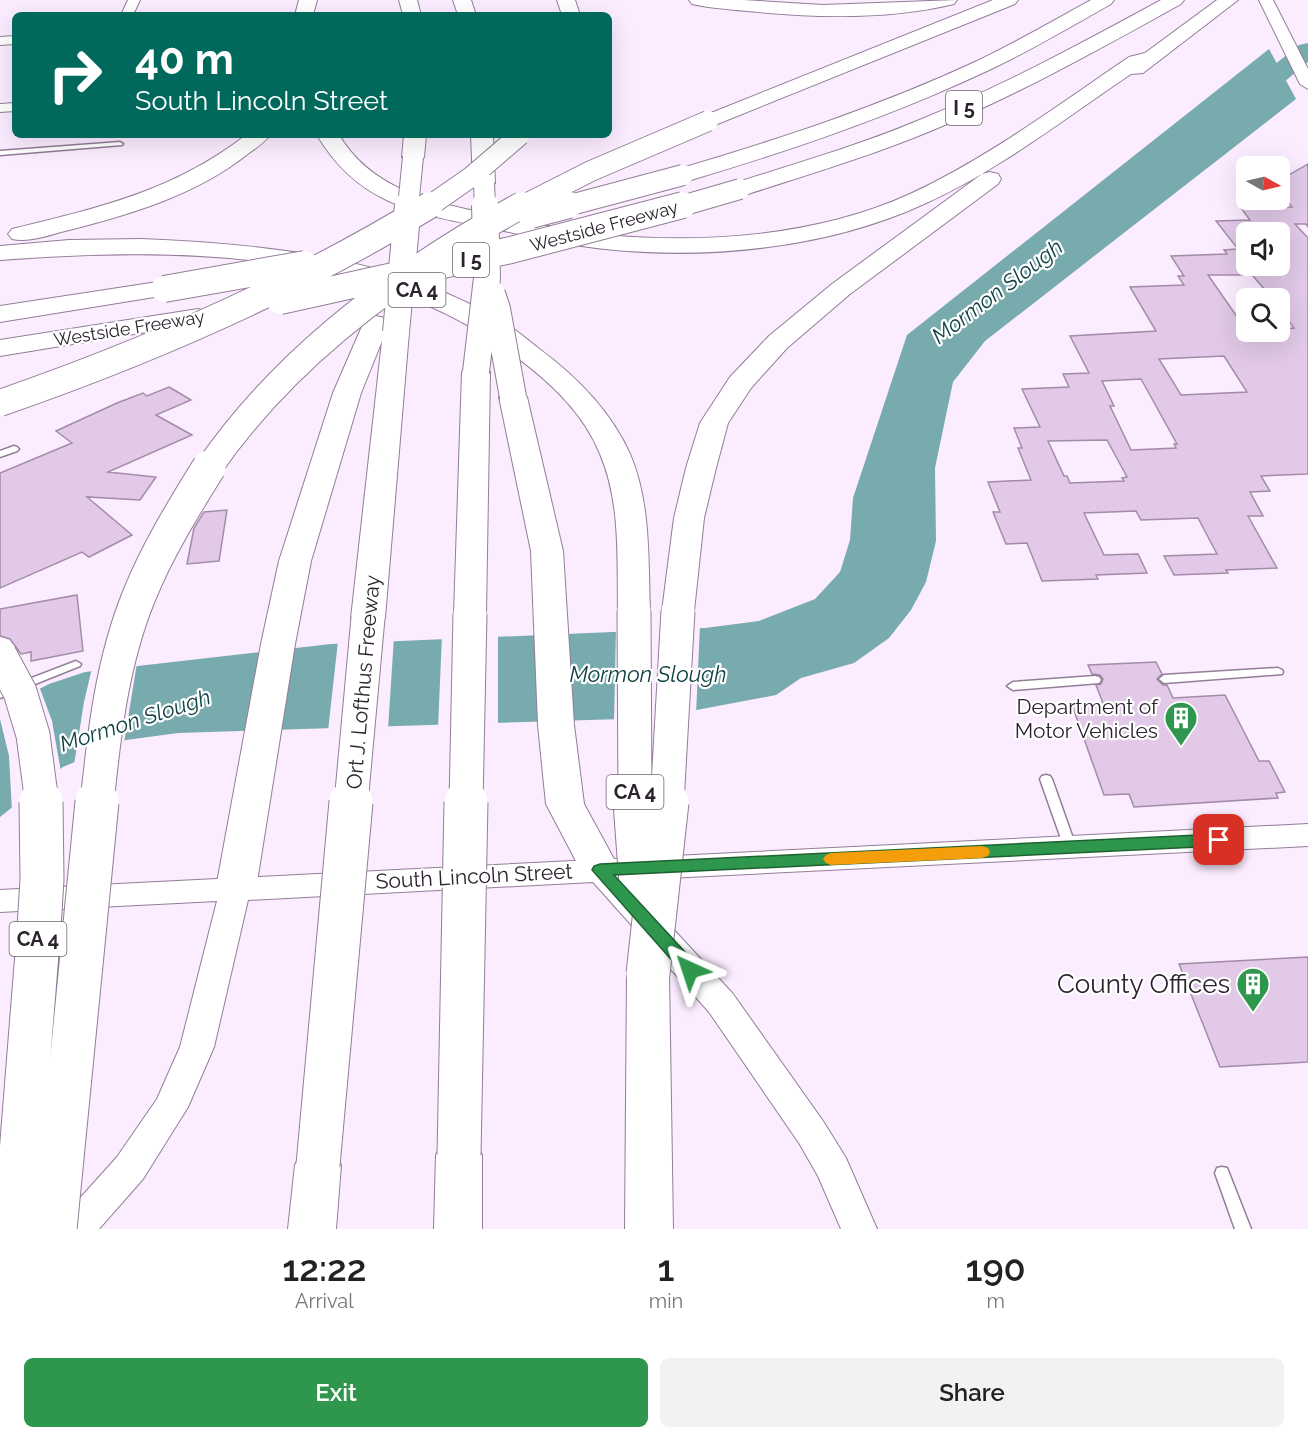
<!DOCTYPE html>
<html lang="en">
<head>
<meta charset="utf-8">
<style>
  :root { --surface:#fff; --page:#f2f2f2; --text:#222; --muted:#767676; --accent:#2e964d }
  body { margin:0; font-family:Raleway,sans-serif; background:var(--page); color:var(--text); height:100vh; display:flex; flex-direction:column; font-size:22px; white-space:nowrap }
  * { box-sizing:border-box; margin:0 }
  p { font-size:20px; color:var(--muted) }
  .icon { flex:none; width:33px; height:33px; fill:none; stroke:currentColor; stroke-width:2; stroke-linecap:round; stroke-linejoin:round }
  .map { position:relative; height:1229px; overflow:hidden }
  .details { display:flex; flex-direction:column; background:var(--surface); flex:1 }
  .details>* { flex:none }
  .banner { position:absolute; left:12px; top:12px; width:600px; height:126px; border-radius:9px; box-shadow:0 6px 24px #0002; background:#00695c; color:#fff; overflow:hidden }
  .needle { width:39px; rotate:98deg }
  .controls { position:absolute; left:1236px; top:156px; display:grid; gap:12px }
  .controls a { display:grid; place-items:center; width:54px; height:54px; border-radius:9px; background:var(--surface); box-shadow:0 6px 24px #0002; font-size:30px }
  .pin { position:absolute; display:grid; place-items:center; width:51px; height:51px; color:#fff; margin:-26px; border-radius:12px; box-shadow:0 3px 9px #0006 }
  .me { position:absolute; width:66px; margin:-33px; rotate:318deg; stroke-linejoin:round; filter:drop-shadow(0 0 4px #0008) }
  .turn { display:flex; align-items:center; gap:21px; height:126px; padding:0 24px; font-size:27px }
  .turn .icon { width:78px; height:78px; stroke-width:2.5 }
  .turn b { display:block; font-size:42px; line-height:51px }
  .eta { display:flex; justify-content:space-evenly; align-items:center; height:102px; text-align:center }
  .eta b { font-size:36px; font-weight:600; line-height:42px }
  .action { display:flex; gap:12px; margin-top:auto; padding:12px 24px }
  .action a { flex:1; height:69px; border-radius:9px; background:var(--accent); color:#fff; font-size:24px; font-weight:600; line-height:69px; text-align:center }
  .action a+a { background:var(--page); color:var(--text) }
  .map>svg:first-child { display:block }
  .water { fill:#78abad }
  .pier { fill:#fbecff }
  .lines { fill:none; stroke-linecap:round; stroke-linejoin:round }
  .river { fill:#78abad; fill-rule:evenodd }
  .building { fill:#e1c9e7; stroke:#a48ca8; stroke-width:1.5; fill-rule:evenodd }
  .service-casing { stroke:#937d98; stroke-width:3 }
  .minor-casing { stroke:#937d98; stroke-width:2 }
  .tertiary-casing { stroke:#937d98; stroke-width:2 }
  .motorway-casing { stroke:#937d98; stroke-width:2 }
  .service { fill:#fff; fill-rule:evenodd }
  .minor { fill:#fff; fill-rule:evenodd }
  .tertiary { fill:#fff; fill-rule:evenodd }
  .motorway { fill:#fff; fill-rule:evenodd }
  .motorway-bridge-far3-casing { stroke:#937d98; stroke-width:22; stroke-linecap:butt }
  .motorway-bridge-far2-casing { stroke:#937d98; stroke-width:28; stroke-linecap:butt }
  .motorway-bridge-far1-casing { stroke:#937d98; stroke-width:35; stroke-linecap:butt }
  .motorway-bridge-casing { stroke:#937d98; stroke-width:45; stroke-linecap:butt }
  .motorway-bridge-far3 { stroke:#fff; stroke-width:20 }
  .motorway-bridge-far2 { stroke:#fff; stroke-width:26 }
  .motorway-bridge-far1 { stroke:#fff; stroke-width:33 }
  .motorway-bridge { stroke:#fff; stroke-width:43 }
  .route { fill:#2e964d; stroke:#1e6232; stroke-width:1.5 }
  .slow { fill:#f59e0b }
  .labels { text-anchor:middle; dominant-baseline:central; stroke-width:4.5; stroke-linejoin:round; paint-order:stroke }
  .far-street-label { font-size:18px; fill:#2c232e; stroke:#fff }
  .shield { fill:#fff; stroke:#6b656d; stroke-width:1.5 }
  .shield-label { font-size:20px; font-weight:bold; fill:#2c232e }
  .street-label { font-size:21px; fill:#2c232e; stroke:#fff }
  .poi-label { font-size:21px; fill:#2c232e; stroke:#fff; text-anchor:end }
  .water-label { font-size:22px; font-style:italic; fill:#104143; stroke:#fff }
  .near-poi-label { font-size:26px; fill:#2c232e; stroke:#fff; text-anchor:end }
</style>
</head>
<body>
<div class="map">
<svg width="1308" height="1229" viewBox="0 0 1308 1229">
  <rect width="100%" height="100%" fill="#fbecff"/>
  <!-- water -->
  <path class="water" d="M1269,49L1296,99L985,341L953,382L935,468L936,541L926,582L911,610L889,638L854,663L801,678L776,695L654,718L178,733L126,740L63,767L0,817V709L49,684L85,672L331,644L705,628L759,621L815,599L840,572L850,540L853,498L907,335Z"/>
  <!-- pier -->
  <path class="pier" d="M700,625L696,715L654,721L614,722L616,628Z
    M498,633V726L438,728L442,635Z
    M394,637L388,729L328,731L338,641Z
    M137,663L124,743L74,765L84,702L92,668Z
    M39,686L52,721L61,772L12,811L9,756L0,719V706Z"/>
  <g class="lines">
    <!-- river -->
    <path class="river" d="M1308,43V62L1246,114L1237,116L1228,114L1224,108L1228,102L1299,45Z"/>
  </g>
  <!-- building -->
  <path class="building" d="M1308,164V227L1306,224H1295L1308,238V474L1261,476L1270,491L1250,492L1263,516H1248L1277,568L1226,570L1228,573L1174,575L1164,556L1217,554L1198,518L1141,520L1136,511L1084,513L1104,555L1138,554L1147,573L1096,575L1098,579L1042,581L1027,543L1006,544L993,512H1000L988,482L1031,480L1018,448H1022L1014,428L1040,427L1022,389L1069,387L1063,374L1089,373L1070,336L1156,331L1130,287L1184,285L1178,276H1184L1171,256L1227,254L1224,250L1238,249L1216,221L1250,220L1241,208L1292,207L1280,192V180ZM1246,232H1280V266H1246ZM1208,275H1252L1272,298H1280V309L1294,328L1280,329V332H1246V323L1240,321ZM1224,356L1247,392L1181,395L1159,359ZM1141,379L1177,444H1174L1176,448L1131,450L1110,406H1114L1102,381ZM1107,440L1127,477L1122,478L1124,481L1070,483L1067,476H1064L1048,441Z
    M169,387L191,400L156,415L192,435L108,472L156,477L140,500L87,497L132,535L89,557L82,552L0,588V473L72,443L56,431L117,403L143,393L147,396Z
    M227,510L219,561L187,564L194,528L204,512Z
    M77,595L83,651L31,661V652L21,654L10,639L0,636V609Z
    M1156,662L1162,674L1157,679L1163,685H1167L1173,698L1225,695L1259,761H1269L1285,792L1276,793L1278,798L1134,807L1129,794L1104,795L1072,705L1103,703L1096,685L1101,684L1103,679L1100,675L1092,674L1088,665Z
    M1308,957V1062L1220,1067L1179,964Z"/>
  <g class="lines">
    <!-- service casing -->
    <g class="service-casing">
      <path id="service" d="M120,142L123,144L122,145L0,155V151Z
        M14,446L17,447L19,449L17,451L0,457V451Z
        M76,661L81,664L80,666L0,698V690Z
        M1278,668L1282,670L1283,672L1282,674L1164,683L1159,679L1164,675Z
        M1095,676L1099,677L1101,680L1099,683L1013,690L1007,686L1013,682Z
        M1046,775L1050,776L1052,779L1076,847L1074,850H1066L1064,847L1040,779L1042,776Z
        M1222,1167L1227,1168L1229,1173L1251,1229H1235L1215,1173L1217,1168Z"/>
    </g>
    <!-- minor casing -->
    <g class="minor-casing">
      <path id="minor" d="M128,0H140L133,15H121Z
        M15,36V44L0,45V37Z
        M15,103V111L0,112V104Z"/>
    </g>
    <!-- tertiary casing -->
    <g class="tertiary-casing">
      <path id="tertiary" d="M1259,0H1273L1308,69V89L1300,84Z
        M1308,824V846L628,880L733,994L823,1121L846,1158L877,1229H841L818,1176L799,1143L709,1012L593,882L248,900L214,1047L188,1107L143,1179L99,1229H58L63,1217L117,1157L157,1099L180,1047L217,901L0,912V890Z"/>
    </g>
    <!-- motorway casing -->
    <g class="motorway-casing">
      <path id="motorway" d="M299,0H317L313,15H295Z
        M399,0H417L421,15H403Z
        M453,0H471L476,15H458Z
        M557,0H575L580,15H562Z
        M689,0H743L823,5L957,0L954,4C888,20 815,18 747,11C728,9 709,8 692,4Z
        M993,0H1018L1015,4L715,125L708,127L701,125L697,121L701,117Z
        M1091,0H1114L1111,4C1070,27 1030,51 987,71C891,116 792,150 691,180L683,182L675,180L672,175L675,170C777,140 878,107 975,62C1015,43 1053,21 1091,0Z
        M1161,0H1184L1181,4C1100,49 1019,94 933,130C873,155 810,174 748,194L740,196L732,194L729,189L732,184C794,164 857,146 917,121C1001,87 1082,43 1161,0Z
        M1217,0H1238L1143,73L1131,74C1064,119 998,171 924,204C828,248 710,260 605,249C567,245 530,236 494,229C419,214 359,206 317,135H339C374,193 437,203 499,216C535,223 570,232 606,235C706,244 818,236 910,194C988,158 1058,105 1129,57L1145,53Z
        M246,135H270C265,142 256,148 249,153C197,195 129,215 65,231C49,235 28,243 12,239L8,234L12,229C98,208 174,191 246,135Z
        M404,135H426L424,157L421,162L413,164L405,162L402,157Z
        M471,135H493L495,183L492,188L484,190L476,188L473,183Z
        M990,172L998,174L1001,179L998,184L850,294L787,348L751,388L728,423L716,468L704,518L694,611L690,618L678,621L666,618L662,611L674,518L686,468L700,423L730,377L769,336L832,284L982,174Z
        M141,239C265,244 398,257 506,324C517,331 528,340 538,348C576,376 611,411 630,454C651,503 648,559 650,611L646,618L634,621L622,618L618,611C617,559 621,503 600,454C584,414 552,384 519,359C372,247 176,247 0,260V246L69,240Z
        M164,281L173,284L177,289L173,294L0,322V306Z
        M198,309L207,312L211,317L207,322L0,356V340Z
        M376,316L385,318L388,326L396,324L405,326L409,332L385,618L380,625L368,628L356,625L351,618L382,341L361,393L311,561L295,644L256,888L250,898L236,903L222,898L216,888L261,644L279,561L333,393L363,324L367,318Z
        M476,364L486,366L490,372L486,614L482,621L470,624L458,621L454,614L462,372L466,366Z
        M513,389L523,391L527,397L563,551L574,725L584,804L620,870L614,880L600,884L586,880L546,804L538,725L531,551L499,397L503,391Z
        M648,958L663,963L669,974L673,1229H625L627,974L633,963Z
        M459,1135L475,1141L482,1155V1229H434L436,1155L443,1141Z
        M318,1145L334,1151L341,1165L336,1229H288L295,1165L302,1151Z"/>
    </g>
    <!-- service -->
    <use href="#service" class="service"/>
    <!-- minor -->
    <use href="#minor" class="minor"/>
    <!-- tertiary -->
    <use href="#tertiary" class="tertiary"/>
    <!-- motorway -->
    <use href="#motorway" class="motorway"/>
    <!-- motorway-bridge-far3 casing -->
    <g class="motorway-bridge-far3-casing">
      <path id="motorway-bridge-far3" d="M484,183L485,207
        M408,207L413,157
        M428,207L471,177L520,135
        M520,207L591,171L708,121
        M563,207L683,175
        M678,207L740,189"/>
    </g>
    <!-- motorway-bridge-far2 casing -->
    <g class="motorway-bridge-far2-casing">
      <path id="motorway-bridge-far2" d="M531,215L569,205
        M164,289L305,264
        M492,294L497,309L513,397
        M280,301L511,250L683,205
        M396,332L408,205
        M476,372L487,278L485,205
        M0,403C150,351 295,288 430,205
        M208,469C286,355 403,270 522,205"/>
    </g>
    <!-- motorway-bridge-far1 casing -->
    <g class="motorway-bridge-far1-casing">
      <path id="motorway-bridge-far1" d="M634,611L635,803
        M0,655L20,692L33,735L42,803
        M97,803C104,734 112,662 139,596C157,551 183,509 209,467
        M351,803L368,618
        M466,803L470,614
        M667,803L678,611"/>
    </g>
    <!-- motorway-bridge casing -->
    <g class="motorway-bridge-casing">
      <path id="motorway-bridge" d="M635,802L642,897
        M648,974L667,802
        M459,1155L466,802
        M318,1165L351,802
        M15,1229L39,928L42,879L41,802
        M55,1229L97,802"/>
    </g>
    <!-- motorway-bridge-far3 -->
    <use href="#motorway-bridge-far3" class="motorway-bridge-far3"/>
    <!-- motorway-bridge-far2 -->
    <use href="#motorway-bridge-far2" class="motorway-bridge-far2"/>
    <!-- motorway-bridge-far1 -->
    <use href="#motorway-bridge-far1" class="motorway-bridge-far1"/>
    <!-- motorway-bridge -->
    <use href="#motorway-bridge" class="motorway-bridge"/>
  </g>
  <!-- route -->
  <path class="route" d="M1219,834L1225,836L1227,840L1225,844L1219,846L614,875L697,965L699,970L697,974L690,976L684,974L592,870L594,866L600,864Z"/>
  <!-- slow -->
  <path class="slow" d="M982,846L988,848L990,852L988,856L982,858L831,865L826,863L823,859L826,855L831,853Z"/>
  <!-- icons -->
  <defs>
    <g id="building-pin" transform="scale(1.725)"><path d="M0 17L-7.5 6A9.5 9.5 0 1 1 7.5 6Z" fill="#2e964d" stroke="#fff"/><path d="M-4-6H4V6H1V3H-1V6H-4ZM-2.5-4.3h1.7v1.8h-1.7ZM.8-4.3h1.7v1.8H.8ZM-2.5-1h1.7V.8h-1.7ZM.8-1h1.7V.8H.8Z" fill="#fff"/></g>
  </defs>
  <g fill-rule="evenodd">
    <use href="#building-pin" x="1181" y="718"/>
    <use href="#building-pin" x="1253" y="984"/>
  </g>
  <g class="labels">
    <!-- far-street labels -->
    <g class="far-street-label">
      <text transform="translate(604 226) rotate(-15)">Westside Freeway</text>
      <text transform="translate(129 328) rotate(-9)">Westside Freeway</text>
    </g>
    <!-- shield labels -->
    <g class="shield">
      <rect x="946" y="91" width="36" height="34" rx="4.5"/>
      <rect x="453" y="243" width="36" height="34" rx="4.5"/>
      <rect x="388.5" y="273" width="57" height="34" rx="4.5"/>
      <rect x="606.5" y="775" width="57" height="34" rx="4.5"/>
      <rect x="9.5" y="922" width="57" height="34" rx="4.5"/>
    </g>
    <g class="shield-label">
      <text x="964" y="108">I 5</text>
      <text x="471" y="260">I 5</text>
      <text x="417" y="290">CA 4</text>
      <text x="635" y="792">CA 4</text>
      <text x="38" y="939">CA 4</text>
    </g>
    <!-- street labels -->
    <g class="street-label">
      <text transform="translate(363 682) rotate(-85)">Ort J. Lofthus Freeway</text>
      <text transform="translate(474 876) rotate(-3)">South Lincoln Street</text>
    </g>
    <!-- poi labels -->
    <g class="poi-label">
      <text x="1158" y="706">Department of<tspan x="1158" dy="24">Motor Vehicles</tspan></text>
    </g>
    <!-- water labels -->
    <g class="water-label">
      <text transform="translate(997 291) rotate(-37)">Mormon Slough</text>
      <text x="648" y="674">Mormon Slough</text>
      <text transform="translate(135 720) rotate(-18)">Mormon Slough</text>
    </g>
    <!-- near-poi labels -->
    <g class="near-poi-label">
      <text x="1230" y="984">County Offices</text>
    </g>
  </g>
</svg>
<div class="controls">
<a><svg class="needle" viewBox="-14 -14 28 28"><path d="M0-13l5 13h-10z" fill="#e53935"/><path d="M0 13l5-13h-10z" fill="#767676"/></svg></a>
<a><svg class="icon" aria-label="sound" viewBox="0 0 24 24"><path d="M4 9h4l5-4v14l-5-4H4zM17 9q2 3 0 6"/></svg></a>
<a><svg class="icon" aria-label="search" viewBox="0 0 24 24"><circle cx="10" cy="10" r="6"/><path d="M15 15l6 6"/></svg></a>
</div>
<div class="pin" style="left:1219px;top:840px;background:#d93025"><svg class="icon" aria-label="arrive" viewBox="0 0 24 24"><path d="M6 21V4h12l-3 4 3 4H6"/></svg></div>
<svg class="me" style="left:690px;top:970px" viewBox="-20 -20 40 40"><path d="M0-17L14 15 0 8-14 15z" fill="#2e964d" stroke="#fff" stroke-width="4"/></svg>
<div class="banner">
<div class="turn"><svg class="icon" aria-label="right" viewBox="0 0 24 24"><path d="M7 20v-9h11M14 6l5 5-5 5"/></svg><div><b>40 m</b>South Lincoln Street</div></div>
</div>
</div>
<section class="details">
<div class="eta">
<div><b>12:22</b><p>Arrival</p></div>
<div><b>1</b><p>min</p></div>
<div><b>190</b><p>m</p></div>
</div>
<div class="action"><a>Exit</a><a>Share</a></div>
</section>
</body>
</html>
